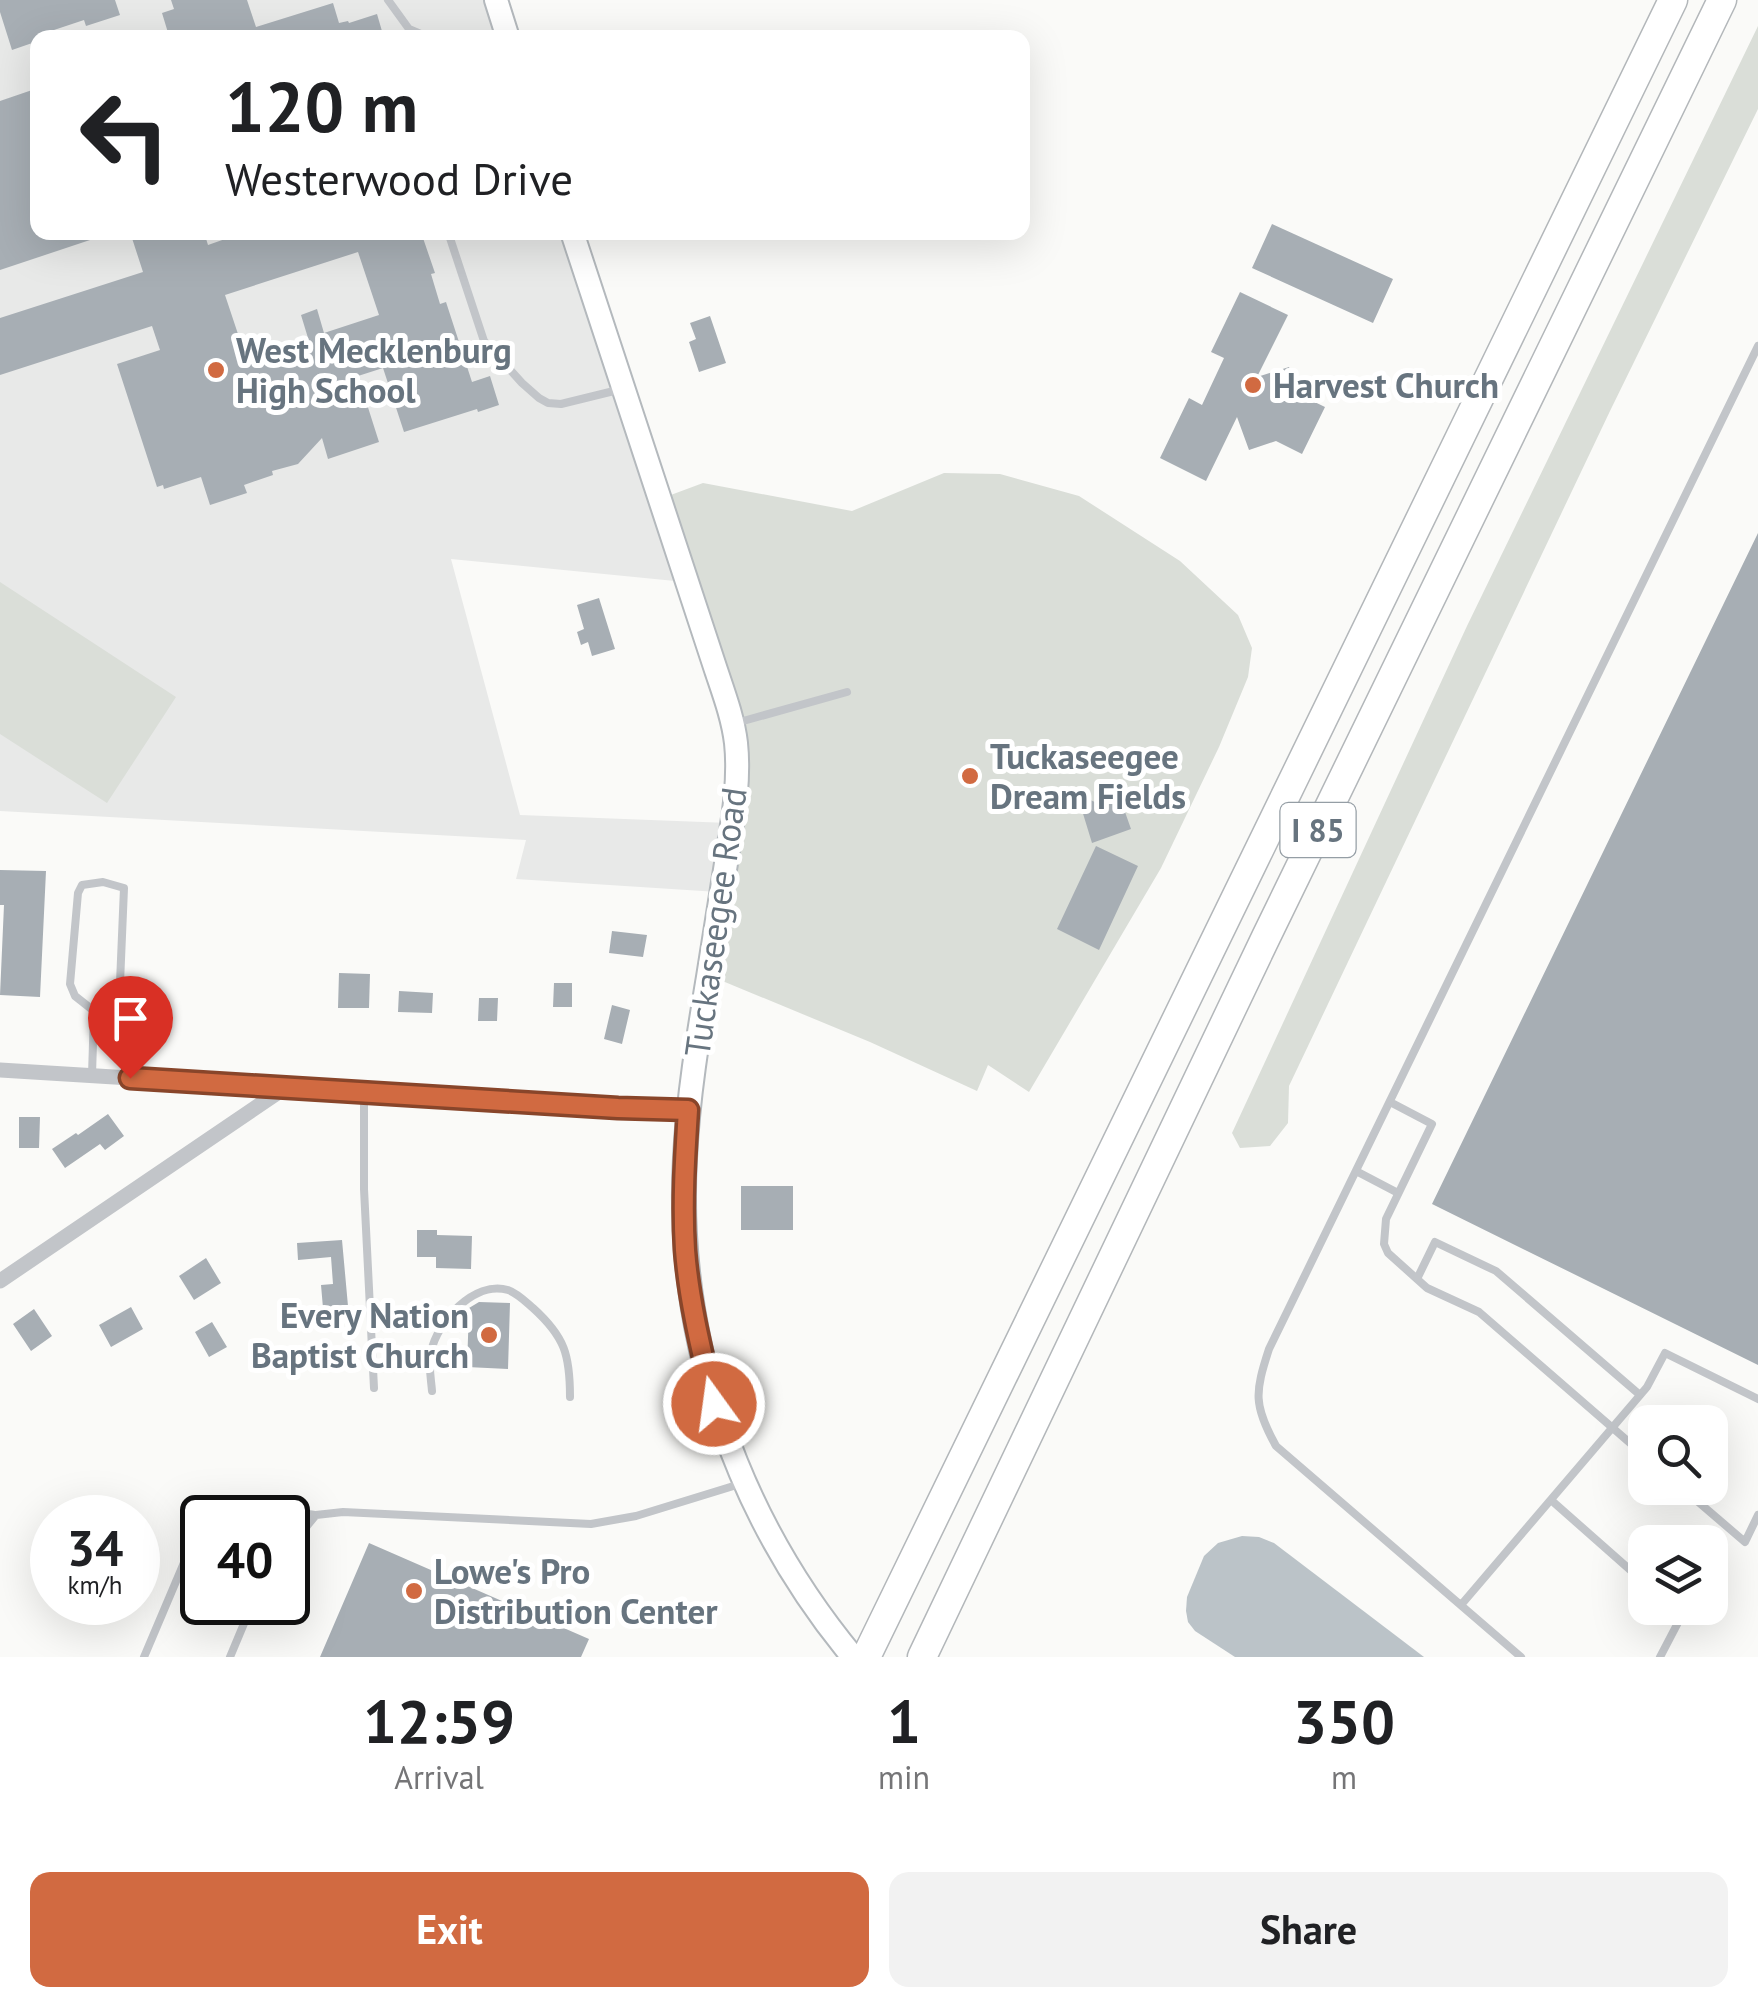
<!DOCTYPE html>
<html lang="en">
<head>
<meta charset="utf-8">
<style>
  :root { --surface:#fff; --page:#f2f2f2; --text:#202124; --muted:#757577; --accent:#d16a41 }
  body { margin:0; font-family:"PT Sans",sans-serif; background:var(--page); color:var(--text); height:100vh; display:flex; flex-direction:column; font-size:38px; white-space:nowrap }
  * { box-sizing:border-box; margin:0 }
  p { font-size:32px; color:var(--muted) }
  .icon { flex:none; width:55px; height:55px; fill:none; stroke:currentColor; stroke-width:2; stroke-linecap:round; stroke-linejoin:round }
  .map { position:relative; height:1657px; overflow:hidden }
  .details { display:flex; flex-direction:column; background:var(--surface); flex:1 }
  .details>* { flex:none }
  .guide { position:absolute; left:30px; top:30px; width:1000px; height:210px; border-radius:20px; box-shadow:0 10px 40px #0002; background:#fff; color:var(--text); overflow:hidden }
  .fabs { position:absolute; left:1628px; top:1405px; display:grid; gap:20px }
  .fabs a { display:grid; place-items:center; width:100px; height:100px; border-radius:20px; background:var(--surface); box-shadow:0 10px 40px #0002; font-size:50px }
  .speed { position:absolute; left:30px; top:1495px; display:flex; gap:20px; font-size:50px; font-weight:700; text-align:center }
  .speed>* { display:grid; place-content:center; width:130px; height:130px; border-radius:50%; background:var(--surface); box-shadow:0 10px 40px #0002; line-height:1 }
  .speed small { font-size:25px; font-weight:400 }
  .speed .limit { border:5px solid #111; border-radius:15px; background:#fff; color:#111 }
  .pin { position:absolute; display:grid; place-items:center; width:85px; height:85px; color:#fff; margin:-102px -42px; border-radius:50% 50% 50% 0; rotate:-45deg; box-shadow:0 0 10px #0007 }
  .pin .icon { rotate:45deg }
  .me { position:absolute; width:110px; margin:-55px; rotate:346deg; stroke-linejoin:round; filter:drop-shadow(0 0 8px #0008) }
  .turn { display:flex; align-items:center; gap:35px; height:210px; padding:0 30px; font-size:45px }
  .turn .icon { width:130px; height:130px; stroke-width:2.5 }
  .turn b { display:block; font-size:70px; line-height:85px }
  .eta { display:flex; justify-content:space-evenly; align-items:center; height:170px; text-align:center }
  .eta b { font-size:60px; font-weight:700; line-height:70px }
  .button { display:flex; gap:20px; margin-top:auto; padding:20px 30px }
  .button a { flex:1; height:115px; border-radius:20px; background:var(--accent); color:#fff; font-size:40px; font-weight:700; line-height:115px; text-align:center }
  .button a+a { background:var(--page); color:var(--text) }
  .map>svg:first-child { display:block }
  .built { fill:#e8e9e8 }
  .green { fill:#daded8 }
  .water { fill:#bbc3c8 }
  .building { fill:#a7aeb4; fill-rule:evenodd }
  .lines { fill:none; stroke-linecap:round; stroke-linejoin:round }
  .secondary-casing { stroke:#b4b9bd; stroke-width:26 }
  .highway-casing { stroke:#b3b7ba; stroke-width:31 }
  .lane { stroke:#c2c5c9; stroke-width:8 }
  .street { stroke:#c2c5c9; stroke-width:15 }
  .secondary { stroke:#fff; stroke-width:22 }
  .highway { stroke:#fff; stroke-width:28 }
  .route-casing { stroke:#88452a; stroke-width:25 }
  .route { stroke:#d16a41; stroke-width:18 }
  .poi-dot { fill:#d16a41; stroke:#fff; stroke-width:4 }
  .labels { text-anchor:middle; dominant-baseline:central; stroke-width:10; stroke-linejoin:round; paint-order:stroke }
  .shield { fill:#fff; stroke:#959ea5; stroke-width:2.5 }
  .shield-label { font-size:32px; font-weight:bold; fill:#67747f }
  .poi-label { font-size:35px; font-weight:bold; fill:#67747f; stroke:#fff; text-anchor:start }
  .street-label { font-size:35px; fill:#67747f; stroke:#fff }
</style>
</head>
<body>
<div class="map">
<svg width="1758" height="1657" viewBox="0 0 1758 1657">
  <rect width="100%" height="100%" fill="#fafaf8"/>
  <!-- built -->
  <path class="built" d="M0,0H493L505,37L38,38V232L569,233L685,582L451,559L520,815L729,823L718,892L516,879L526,840L0,811Z"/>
  <!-- green -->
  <path class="green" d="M1758,26V109L1610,411L1289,1086L1288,1123L1270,1146L1240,1148L1232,1133L1467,626Z
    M944,473L1000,474L1079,496L1180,561L1238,615L1252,648L1248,677L1219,747L1161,868L1029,1092L988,1065L977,1091L870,1042L708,975L736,742L660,499L703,483L852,511Z
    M0,582L176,697L107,803L0,734Z"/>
  <!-- water -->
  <path class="water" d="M1242,1536L1259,1537L1274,1543L1424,1657H1235L1195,1631L1188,1622L1186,1611L1187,1597L1204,1556L1218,1543Z"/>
  <!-- building -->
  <path class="building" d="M0,0H115L120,15L86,26L84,20L45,33L47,38H38V41L12,50L0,12Z
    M171,0H247L256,27L333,3L339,23L348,21L349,23L377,14L384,38H183L181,33L169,36L162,13L174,9Z
    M38,88V232H105V235L0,270V101Z
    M1272,224L1393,279L1373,323L1252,268Z
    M130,232H204L208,245L245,232H417L419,239L423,238L435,273L431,274L440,304L446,302L472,382L490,376L499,405L478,412L477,409L404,432L383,368L358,376L379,442L328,459L322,438L298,464L272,471L273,475L244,485L247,493L210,505L201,477L164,489L163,485L157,487L117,364L160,350L152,326L0,375V318L143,272ZM358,252L379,315L324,333L317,309L301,315L308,338L275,349L276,352L247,361L225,295Z
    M1240,292L1288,315L1257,377L1289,367L1298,394L1325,407L1302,454L1276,441L1249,450L1237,417L1206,481L1160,458L1189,398L1202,405L1224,358L1211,352Z
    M710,316L726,363L699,372L689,342L696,339L690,323Z
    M1758,533V1365L1432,1204Z
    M599,598L615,649L592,656L588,642L581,645L577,632L584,629L577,605Z
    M1077,794L1097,803L1119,795L1131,829L1092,843Z
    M1096,846L1138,866L1099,950L1057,929Z
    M0,870L46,871L40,997L0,995L4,905H0Z
    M612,931L647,935L643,957L609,953Z
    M339,973L370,974L369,1008H338Z
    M554,983H572V1007H553Z
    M399,991L433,993L432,1013L398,1012Z
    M479,998H498L497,1021H478Z
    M612,1005L630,1010L622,1044L604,1039Z
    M108,1114L124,1136L105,1150L100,1144L65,1168L52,1149L76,1133L78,1135Z
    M19,1117H40L39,1148H19Z
    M741,1186H793V1230H741Z
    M417,1230H437V1235L472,1236L471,1269L436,1268V1257H417Z
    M342,1240L348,1306L323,1308L321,1285L333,1284L331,1257L298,1260L297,1243Z
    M206,1258L221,1283L194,1300L179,1276Z
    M479,1302L510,1303L508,1369L467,1367L469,1308Z
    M131,1307L143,1329L111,1347L99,1325Z
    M34,1309L52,1336L31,1351L13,1324Z
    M212,1322L227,1347L209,1357L195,1332Z
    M369,1543L589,1639L581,1657H320Z"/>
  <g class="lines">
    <!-- secondary casing -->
    <g class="secondary-casing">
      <path id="secondary" d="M496,0L508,38
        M572,232L716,670C724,694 733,718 736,743C740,781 733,819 727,857C721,897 714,937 708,977C698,1037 688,1097 685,1158C675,1340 737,1517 853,1657"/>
    </g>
    <!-- highway casing -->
    <g class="highway-casing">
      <path id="highway" d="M866,1657L1673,0
        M922,1657L1266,937L1722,0"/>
    </g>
    <!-- lane -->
    <path class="lane" d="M388,0L409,29L412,38
      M409,29L430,38
      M448,232L484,341L522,383L539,398L548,403L561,404L618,390
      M736,723L847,692
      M92,1075L94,1011L75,996L70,984L78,893L82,885L103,882L124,888L120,983L111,1001L94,1011
      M364,1093V1189L374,1388
      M1390,1102L1432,1124L1386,1219L1384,1244L1388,1253L1427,1288L1479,1312L1645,1456
      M1356,1171L1398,1193
      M1417,1279L1435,1242L1496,1271L1640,1395
      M432,1391C431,1378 428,1365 431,1352C437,1322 474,1280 508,1290C517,1293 526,1302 533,1308C565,1337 570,1355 570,1397
      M1682,1488L1745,1542L1758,1515
      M1551,1500L1645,1583
      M209,1518L213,1512L244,1505L315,1515
      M288,1549L316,1515L343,1512L591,1524L636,1516L740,1484
      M1461,1605L1647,1387L1665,1353L1758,1399
      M144,1657L194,1539L202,1527
      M230,1657L253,1602
      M1521,1657L1276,1446C1253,1405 1255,1392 1269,1349L1758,346
      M1660,1657L1682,1615L1673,1608"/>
    <!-- street -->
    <path class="street" d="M0,1070L618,1108L689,1110
      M0,1281L286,1087"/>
    <!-- secondary -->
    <use href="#secondary" class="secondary"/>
    <!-- highway -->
    <use href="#highway" class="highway"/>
  </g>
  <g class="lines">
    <!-- route casing -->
    <g class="route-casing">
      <path id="route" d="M130,1078L618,1108L688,1110C685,1157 682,1203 685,1250C689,1302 702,1353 714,1404"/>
    </g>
    <!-- route -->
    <use href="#route" class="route"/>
  </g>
  <!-- markers -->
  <g class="poi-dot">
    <circle cx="216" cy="370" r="10"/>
    <circle cx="1253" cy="385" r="10"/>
    <circle cx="970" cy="776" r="10"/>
    <circle cx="489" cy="1335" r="10"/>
    <circle cx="414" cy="1591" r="10"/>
  </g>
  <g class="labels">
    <!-- shield labels -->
    <rect class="shield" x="1280.5" y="803" width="75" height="54" rx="8"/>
    <g class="shield-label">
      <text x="1318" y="830">I 85</text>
    </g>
    <!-- poi labels -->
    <g class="poi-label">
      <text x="236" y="350">West Mecklenburg<tspan x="236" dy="40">High School</tspan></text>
      <text x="1273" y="385">Harvest Church</text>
      <text x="990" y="756">Tuckaseegee<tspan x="990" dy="40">Dream Fields</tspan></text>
      <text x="469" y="1315" text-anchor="end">Every Nation<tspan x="469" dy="40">Baptist Church</tspan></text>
      <text x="434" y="1571">Lowe's Pro<tspan x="434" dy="40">Distribution Center</tspan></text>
    </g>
    <!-- street labels -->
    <g class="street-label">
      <text transform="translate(715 922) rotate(-82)">Tuckaseegee Road</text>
    </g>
  </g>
</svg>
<div class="fabs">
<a><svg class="icon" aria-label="search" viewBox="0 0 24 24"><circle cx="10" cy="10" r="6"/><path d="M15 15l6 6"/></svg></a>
<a><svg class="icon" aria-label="layers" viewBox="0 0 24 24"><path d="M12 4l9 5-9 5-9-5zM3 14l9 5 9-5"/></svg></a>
</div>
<div class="speed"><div>34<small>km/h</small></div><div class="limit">40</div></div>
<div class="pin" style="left:130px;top:1078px;background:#d93025"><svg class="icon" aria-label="arrive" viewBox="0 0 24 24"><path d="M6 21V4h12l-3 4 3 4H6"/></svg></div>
<svg class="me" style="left:714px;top:1404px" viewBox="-20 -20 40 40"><circle r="17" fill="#d16a41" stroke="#fff" stroke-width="3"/><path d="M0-11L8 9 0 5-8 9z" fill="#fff"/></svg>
<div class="guide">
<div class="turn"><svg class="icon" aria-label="left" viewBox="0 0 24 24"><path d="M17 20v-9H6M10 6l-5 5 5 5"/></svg><div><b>120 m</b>Westerwood Drive</div></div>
</div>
</div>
<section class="details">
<div class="eta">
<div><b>12:59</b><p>Arrival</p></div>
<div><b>1</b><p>min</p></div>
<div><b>350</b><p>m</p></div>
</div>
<div class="button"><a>Exit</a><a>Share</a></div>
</section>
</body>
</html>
